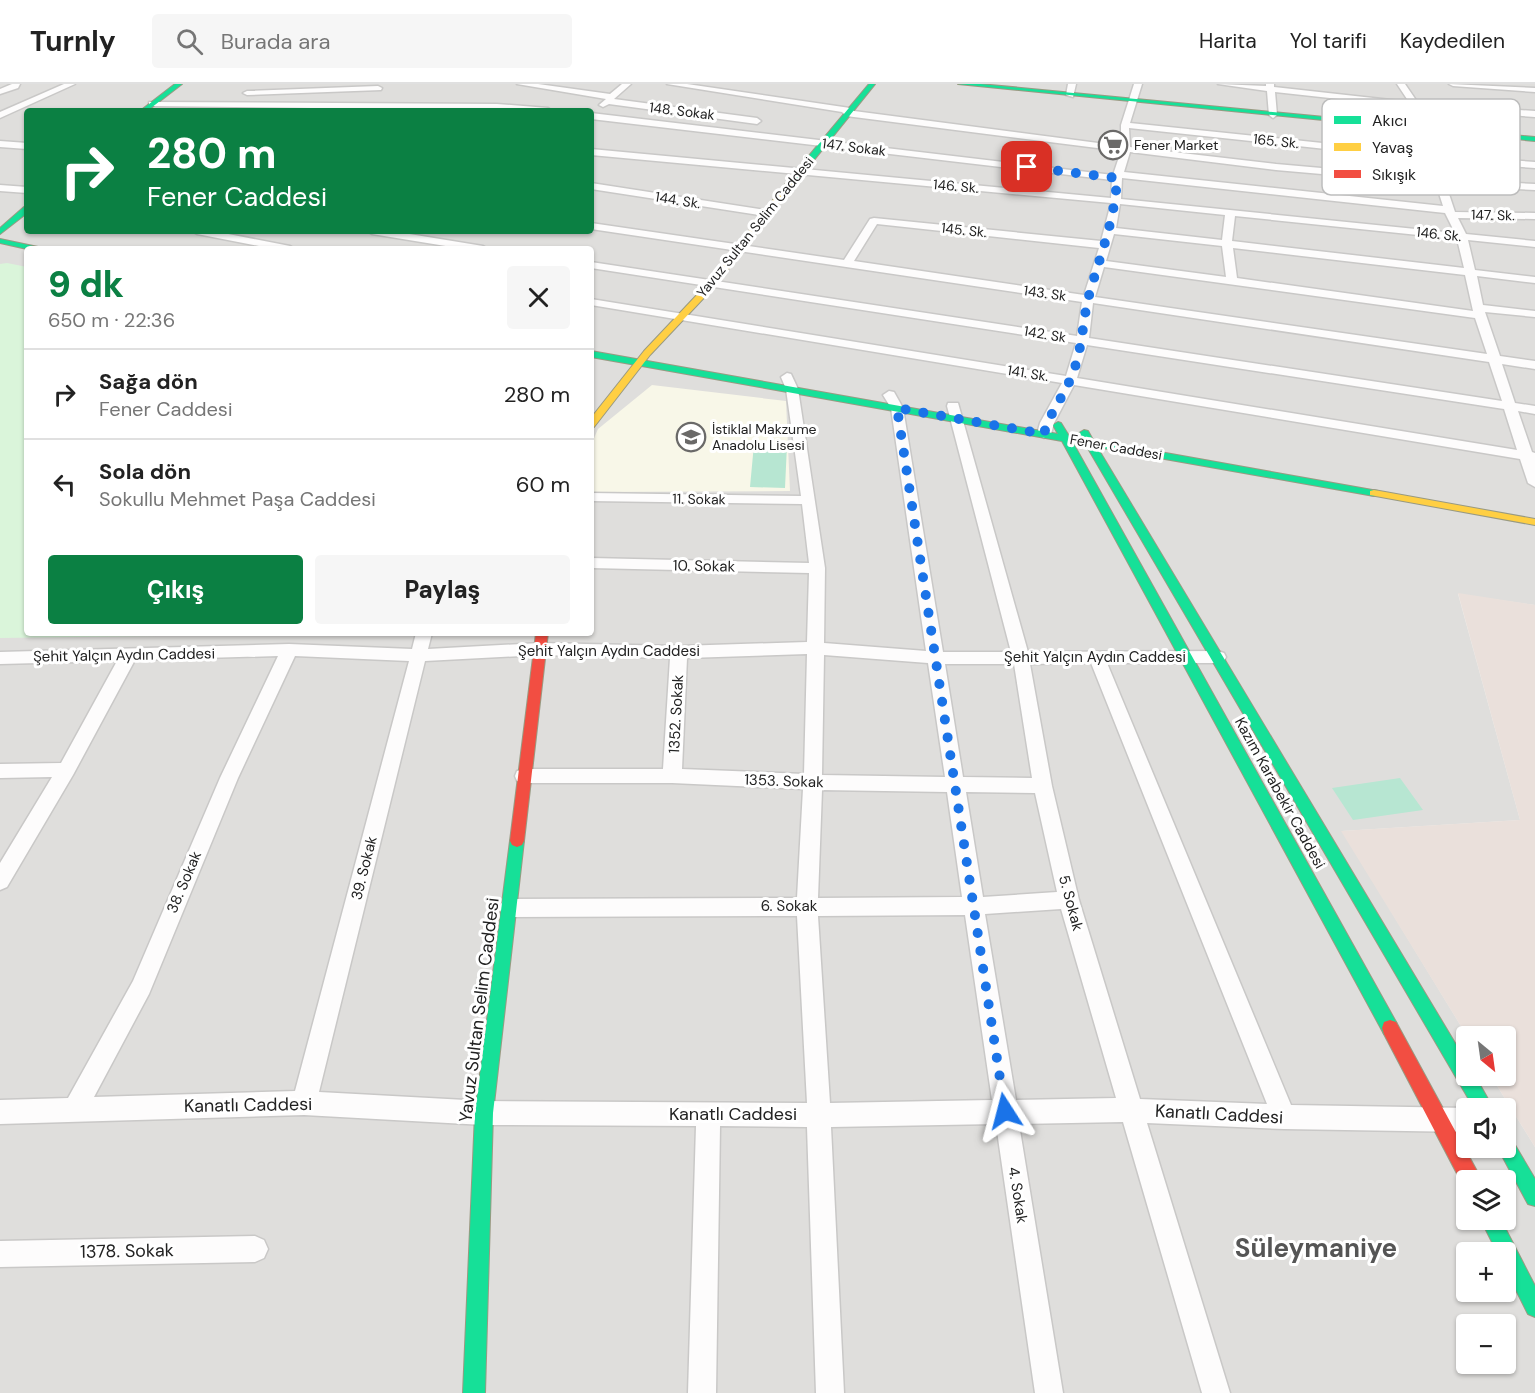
<!DOCTYPE html>
<html lang="tr">
<head>
<meta charset="utf-8">
<style>
  :root { --surface:#fff; --page:#f6f6f6; --text:#222; --muted:#767676; --line:#e0e0e0; --accent:#0b8043 }
  body { margin:0; font-family:"DM Sans",sans-serif; background:var(--page); color:var(--text); height:100vh; display:flex; flex-direction:column; font-size:22px; white-space:nowrap }
  * { box-sizing:border-box; margin:0 }
  p { font-size:20px; color:var(--muted) }
  .icon { flex:none; width:33px; height:33px; fill:none; stroke:currentColor; stroke-width:2; stroke-linecap:round; stroke-linejoin:round }
  .map { position:relative; flex:1; overflow:hidden }
  .side { position:absolute; left:24px; top:162px; width:570px; height:390px; display:flex; flex-direction:column; background:var(--surface); border-radius:6px; box-shadow:0 2px 4px #0004 }
  .side>* { flex:none }
  .banner { position:absolute; left:24px; top:24px; width:570px; height:126px; border-radius:6px; box-shadow:0 2px 4px #0004; background:#0b8043; color:#fff; overflow:hidden }
  .needle { width:39px; rotate:151deg }
  .fabs { position:absolute; left:1456px; top:942px; display:grid; gap:12px }
  .fabs a { display:grid; place-items:center; width:60px; height:60px; border-radius:6px; background:var(--surface); box-shadow:0 2px 4px #0004; font-size:30px }
  .pin { position:absolute; display:grid; place-items:center; width:51px; height:51px; color:#fff; margin:-26px; border-radius:12px; box-shadow:0 3px 9px #0006 }
  .me { position:absolute; width:66px; margin:-33px; rotate:351deg; stroke-linejoin:round; filter:drop-shadow(0 0 4px #0008) }
  .turn { display:flex; align-items:center; gap:21px; height:126px; padding:0 24px; font-size:27px }
  .turn .icon { width:78px; height:78px; stroke-width:2.5 }
  .turn b { display:block; font-size:42px; line-height:51px }
  .round { display:grid; place-items:center; flex:none; width:63px; height:63px; border-radius:6px; background:var(--page) }
  .headline { display:flex; align-items:center; justify-content:space-between; height:102px; padding:0 24px }
  h1 { font-size:36px; font-weight:800; line-height:45px; color:var(--accent) }
  .cta { display:flex; gap:12px; margin-top:auto; padding:12px 24px }
  .cta a { flex:1; height:69px; border-radius:6px; background:var(--accent); color:#fff; font-size:24px; font-weight:800; line-height:69px; text-align:center }
  .cta a+a { background:var(--page); color:var(--text) }
  ul { padding:0; list-style:none }
  li { display:flex; align-items:center; gap:18px; height:90px; padding:0 24px; border-top:2px solid var(--line) }
  li div { flex:1 }
  li b { display:block; font-size:22px }
  li em { font-style:normal }
  header { display:flex; align-items:center; gap:36px; box-sizing:border-box; height:84px; padding:0 30px; background:var(--surface); border-bottom:2px solid var(--line) }
  header strong { font-size:28px }
  nav { display:flex; gap:33px; margin-inline-start:auto; font-size:21px }
  .search { width:420px; height:54px; background:var(--page); display:flex; align-items:center; gap:15px; box-sizing:border-box; padding:0 21px; border-radius:6px; color:var(--muted); font-size:22px }
  .map>svg:first-child { display:block }
  .residential { fill:#dfdedc; fill-rule:evenodd }
  .education { fill:#f8f7e8 }
  .military { fill:#eae0db }
  .park { fill:#daf5da }
  .pitch { fill:#b7e6d2 }
  .lines { fill:none; stroke-linecap:round; stroke-linejoin:round }
  .street-casing { stroke:#c9c8c7; stroke-width:3 }
  .fast-casing { stroke:#999a82; stroke-width:2 }
  .slow-casing { stroke:#999a82; stroke-width:2 }
  .jam-casing { stroke:#999a82; stroke-width:2 }
  .street { fill:#fdfcfc; fill-rule:evenodd }
  .fast { fill:#16e098; fill-rule:evenodd }
  .slow { fill:#ffcf43; fill-rule:evenodd }
  .jam { fill:#f24e42; fill-rule:evenodd }
  .route { stroke:#1a73e8; stroke-width:10; stroke-dasharray:0 18 }
  .labels { text-anchor:middle; dominant-baseline:central; stroke-width:6; stroke-linejoin:round; paint-order:stroke }
  .far-street-label { font-size:14px; fill:#222; stroke:#fff }
  .far-poi-label { font-size:14px; fill:#222; stroke:#fff; text-anchor:start }
  .street-label { font-size:15px; fill:#222; stroke:#fff }
  .near-street-label { font-size:18px; fill:#222; stroke:#fff }
  .near-district-label { font-size:26px; font-weight:bold; fill:#555; stroke:#fff }
  .key { fill:#fff; stroke:#bdbdbd; stroke-width:1.5 }
  .key-label { font-size:16px; fill:#222 }
</style>
</head>
<body>
<header>
<strong>Turnly</strong>
<div class="search"><svg class="icon" aria-label="search" viewBox="0 0 24 24"><circle cx="10" cy="10" r="6"/><path d="M15 15l6 6"/></svg>Burada ara</div>
<nav><a>Harita</a><a>Yol tarifi</a><a>Kaydedilen</a></nav>
</header>
<div class="map">
<svg width="1535" height="1309" viewBox="0 0 1535 1309">
  <rect width="100%" height="100%" fill="#f0eeeb"/>
  <!-- residential -->
  <path class="residential" d="M0,0H1535V521L1458,510L1520,736L1342,747L1467,952V992H1491L1535,1063V1309H0ZM27,27H591V147H27ZM27,165H591V549H27ZM1467,1024H1506V1064H1467ZM1467,1096H1506V1136H1467ZM1467,1168H1506V1208H1467ZM1467,1240H1506V1280H1467Z"/>
  <!-- education -->
  <path class="education" d="M652,301L786,317L790,407L591,408V361L598,345Z"/>
  <!-- military -->
  <path class="military" d="M1458,509L1535,521V1063L1491,992H1506V952H1467L1341,747L1520,736Z"/>
  <!-- park -->
  <path class="park" d="M7,179L27,183V549H406L0,554V180Z"/>
  <!-- pitch -->
  <path class="pitch" d="M754,360L787,361L785,404L750,403Z
    M1400,694L1423,726L1353,736L1332,704Z"/>
  <g class="lines">
    <!-- street casing -->
    <g class="street-casing">
      <path id="street" d="M12,0H20L18,4L0,10V5Z
        M64,0H75L0,34V28Z
        M517,0H538L610,10L622,0H631L614,15L757,34L761,37L757,40L609,20L603,23L599,21L606,15Z
        M667,0H687L850,24L854,27L1121,62V41L1134,0H1142L1130,39L1427,70L1412,23L1275,8L1277,31L1273,34L1269,31L1267,7L1218,0L1266,2V0H1274V3L1409,18L1397,0H1405L1418,19L1535,27V33L1420,24L1436,71L1535,78V84L1438,77L1444,95L1535,100V106L1446,101L1455,128L1535,129V135L1458,134L1466,150L1535,157V163L1468,156L1475,186L1535,193V199L1477,192L1483,221L1535,227V233L1485,228L1500,272L1535,277V285L1502,280L1515,319L1535,322V330L1518,327L1532,368L1535,369V403L1528,399L1520,375L1074,301L1054,339L1051,350L1044,354L1037,350L1040,339L1062,299L591,221V215L1066,292L1076,259L591,184V178L1077,252L1082,218L591,145V139L844,176L870,135L874,134L1101,157L1111,119L591,71V65L1111,114L1112,96L591,35V29L1113,91L1121,67L846,32L842,28ZM1129,44L1428,76L1434,94L1276,80L1130,63ZM1130,68L1276,86L1436,100L1443,122L1124,88ZM1122,94L1445,129L1455,149L1121,115ZM1120,120L1225,131L1222,156L1116,144ZM1235,132L1457,155L1464,184L1232,157ZM877,140L1099,164L1084,211L854,177ZM1114,150L1222,162L1226,193L1106,177ZM1233,164L1465,191L1473,227L1237,194ZM1104,183L1475,234L1487,270L1095,213ZM1093,219L1489,278L1502,317L1089,254ZM1087,261L1504,325L1517,366L1077,294Z
        M1068,0H1076L1073,13L1066,11Z
        M1449,0L1535,4V8L1453,2Z
        M378,2L382,4L381,6L247,11L243,9L247,7Z
        M152,18L497,20L548,24L552,27L149,22V18Z
        M0,57L27,59V65L0,63Z
        M591,99L766,126L771,129L766,132L591,105Z
        M0,101L27,103V109L0,107Z
        M192,147H213L290,162L295,165H274L197,150Z
        M367,147H391L483,162L488,165H464L372,150Z
        M787,289L791,290L798,305L825,484L824,559L926,567L891,324L883,311L889,307L894,308L903,324L943,568H1011L947,322L948,319H958L1028,568L1218,567L1224,569L1226,573L1224,577L1218,579H1107L1291,1021L1468,1024L1467,1048L1284,1045L1147,1039L1230,1309H1202L1123,1038L1019,1040L1063,1309H1035L996,1040L831,1043L844,1309H816L807,1043L720,1042L716,1309H688L696,1042L484,1041L304,1031L0,1040V1016L68,1014L133,897L220,694L278,572L135,576L73,691L7,803L0,806V779L52,693L0,694V680L61,679L117,577L0,580V568L289,560L412,565L416,549H432L428,565L540,559L679,562L807,558L809,489L591,484V474L809,479L802,420L591,417V409L801,412L786,305L781,293ZM807,570L804,690L682,685L687,574ZM540,571L670,574L663,685H524L517,687L515,692L517,697L524,699H672L803,705L797,814L509,815L502,818L499,824L502,830L509,833L797,832L807,1019L484,1017L319,1008L425,577ZM824,571L928,579L945,693L822,691ZM295,572L409,577L295,1007L94,1013L149,910L238,694ZM1091,579L1267,1020L1140,1015L1079,816L1052,702L1030,580ZM945,580H1014L1032,694L963,693ZM822,706L947,708L962,813L818,814ZM966,708L1035,709L1057,808L983,813ZM1061,825L1116,1014L1016,1016L985,830ZM965,831L992,1016L830,1019L818,832Z
        M255,1152L264,1156L268,1165L264,1174L255,1178L0,1183V1157Z"/>
    </g>
    <!-- fast casing -->
    <g class="fast-casing">
      <path id="fast" d="M175,0H182L147,27H140Z
        M869,0H875L793,102H787V98Z
        M958,0H980L1535,53V57Z
        M24,123H27V129L0,150V144Z
        M0,155L38,163L42,165H27L0,159Z
        M591,267L1058,350L1053,341L1058,338L1061,339L1069,352L1082,354L1079,349L1084,346L1088,347L1093,356L1378,407V411L1374,412L1097,363L1467,979V992H1475L1493,1024H1474L1086,361L1073,359L1396,938L1398,944L1396,950L1390,952L1384,950L1062,357L591,273Z
        M517,751L522,753L524,757L493,1029L485,1309H463L475,1029L510,757L512,753Z
        M1506,1053L1512,1056L1535,1095V1122L1528,1120L1500,1068L1498,1064H1506Z
        M1481,1136H1501L1535,1202V1233L1528,1230L1506,1186V1168H1497Z"/>
    </g>
    <!-- slow casing -->
    <g class="slow-casing">
      <path id="slow" d="M787,98L794,100L716,201L650,271L594,343L591,344V334L644,267L710,197Z
        M1374,406L1535,435V441L1370,411V407Z"/>
    </g>
    <!-- jam casing -->
    <g class="jam-casing">
      <path id="jam" d="M536,549H548L524,757L522,761L517,763L512,761L510,757Z
        M1390,936L1396,938L1478,1089L1480,1096H1467V1104L1464,1103L1384,950L1382,944L1384,938Z"/>
    </g>
    <!-- street -->
    <use href="#street" class="street"/>
    <!-- fast -->
    <use href="#fast" class="fast"/>
    <!-- slow -->
    <use href="#slow" class="slow"/>
    <!-- jam -->
    <use href="#jam" class="jam"/>
  </g>
  <g class="lines">
    <!-- route -->
    <path class="route" d="M1005,1027L897,324L1044,350C1049,330 1062,315 1070,296C1082,270 1082,242 1088,215C1099,174 1115,137 1117,94L1027,83"/>
  </g>
  <!-- icons -->
  <defs>
    <g id="supermarket-ring" transform="scale(1.5)"><circle r="9.5" fill="#fff" stroke="#6a6968" stroke-width="1.5"/><path d="M-6-5.5h2.5l.6 2H6L4.5 2H-2.5L-4.4-4H-6ZM-1.5 3.2a1.3 1.3 0 1 0 .1 0ZM3 3.2a1.3 1.3 0 1 0 .1 0Z" fill="#6a6968"/></g>
    <g id="school-ring" transform="scale(1.5)"><circle r="9.5" fill="#fff" stroke="#6a6968" stroke-width="1.5"/><path d="M0-5L7-2L0 1L-7-2ZM-4 1L0 2.5L4 1V4Q0 6-4 4Z" fill="#6a6968"/></g>
  </defs>
  <g fill-rule="evenodd">
    <use href="#supermarket-ring" x="1113" y="61"/>
    <use href="#school-ring" x="691" y="353"/>
  </g>
  <g class="labels">
    <!-- far-street labels -->
    <g class="far-street-label">
      <text transform="translate(682 27) rotate(7)">148. Sokak</text>
      <text transform="translate(1276 57) rotate(6)">165. Sk.</text>
      <text transform="translate(854 63) rotate(7)">147. Sokak</text>
      <text transform="translate(956 102) rotate(5)">146. Sk.</text>
      <text transform="translate(678 116) rotate(9)">144. Sk.</text>
      <text transform="translate(1493 131) rotate(1)">147. Sk.</text>
      <text transform="translate(755 143) rotate(-51)">Yavuz Sultan Selim Caddesi</text>
      <text transform="translate(964 146) rotate(6)">145. Sk.</text>
      <text transform="translate(1439 150) rotate(6)">146. Sk.</text>
      <text transform="translate(1045 209) rotate(8)">143. Sk</text>
      <text transform="translate(1045 250) rotate(9)">142. Sk</text>
      <text transform="translate(1028 289) rotate(9)">141. Sk.</text>
      <text transform="translate(1116 363) rotate(10)">Fener Caddesi</text>
      <text transform="translate(699 415) rotate(1)">11. Sokak</text>
    </g>
    <!-- far-poi labels -->
    <g class="far-poi-label">
      <text x="1134" y="61">Fener Market</text>
      <text x="712" y="345">İstiklal Makzume<tspan x="712" dy="16">Anadolu Lisesi</tspan></text>
    </g>
    <!-- street labels -->
    <g class="street-label">
      <text transform="translate(704 482) rotate(1)">10. Sokak</text>
      <text x="609" y="567">Şehit Yalçın Aydın Caddesi</text>
      <text transform="translate(124 571) rotate(-1)">Şehit Yalçın Aydın Caddesi</text>
      <text x="1095" y="573">Şehit Yalçın Aydın Caddesi</text>
      <text transform="translate(676 630) rotate(-87)">1352. Sokak</text>
      <text transform="translate(784 697) rotate(2)">1353. Sokak</text>
      <text transform="translate(1280 709) rotate(61)">Kazım Karabekir Caddesi</text>
      <text transform="translate(364 784) rotate(-76)">39. Sokak</text>
      <text transform="translate(184 798) rotate(-67)">38. Sokak</text>
      <text transform="translate(1071 819) rotate(75)">5. Sokak</text>
      <text x="789" y="822">6. Sokak</text>
      <text transform="translate(1018 1111) rotate(81)">4. Sokak</text>
    </g>
    <!-- near-street labels -->
    <g class="near-street-label">
      <text transform="translate(479 926) rotate(-83)">Yavuz Sultan Selim Caddesi</text>
      <text transform="translate(248 1021) rotate(-1)">Kanatlı Caddesi</text>
      <text x="733" y="1030">Kanatlı Caddesi</text>
      <text transform="translate(1219 1030) rotate(3)">Kanatlı Caddesi</text>
      <text transform="translate(127 1167) rotate(-1)">1378. Sokak</text>
    </g>
    <!-- near-district labels -->
    <g class="near-district-label">
      <text x="1316" y="1164">Süleymaniye</text>
    </g>
  </g>
  <!-- legend -->
  <rect x="1322" y="15" width="198" height="96" rx="9" class="key"/>
  <rect x="1334" y="32" width="27" height="8" fill="#16e098"/>
  <rect x="1334" y="59" width="27" height="8" fill="#ffcf43"/>
  <rect x="1334" y="86" width="27" height="8" fill="#f24e42"/>
  <g class="key-label">
    <text x="1372" y="42">Akıcı</text>
    <text x="1372" y="69">Yavaş</text>
    <text x="1372" y="96">Sıkışık</text>
  </g>
</svg>
<div class="fabs">
<a><svg class="needle" viewBox="-14 -14 28 28"><path d="M0-13l5 13h-10z" fill="#e53935"/><path d="M0 13l5-13h-10z" fill="#767676"/></svg></a>
<a><svg class="icon" aria-label="sound" viewBox="0 0 24 24"><path d="M4 9h4l5-4v14l-5-4H4zM17 9q2 3 0 6"/></svg></a>
<a><svg class="icon" aria-label="layers" viewBox="0 0 24 24"><path d="M12 4l9 5-9 5-9-5zM3 14l9 5 9-5"/></svg></a>
<a>+</a>
<a>−</a>
</div>
<div class="pin" style="left:1027px;top:83px;background:#d93025"><svg class="icon" aria-label="arrive" viewBox="0 0 24 24"><path d="M6 21V4h12l-3 4 3 4H6"/></svg></div>
<svg class="me" style="left:1005px;top:1027px" viewBox="-20 -20 40 40"><path d="M0-17L14 15 0 8-14 15z" fill="#1a73e8" stroke="#fff" stroke-width="4"/></svg>
<div class="banner">
<div class="turn"><svg class="icon" aria-label="right" viewBox="0 0 24 24"><path d="M7 20v-9h11M14 6l5 5-5 5"/></svg><div><b>280 m</b>Fener Caddesi</div></div>
</div>
<section class="side">
<div class="headline"><div><h1>9 dk</h1><p>650 m · 22:36</p></div><a class="round"><svg class="icon" aria-label="close" viewBox="0 0 24 24"><path d="M6 6l12 12M18 6L6 18"/></svg></a></div>
<ul>
<li><svg class="icon" aria-label="right" viewBox="0 0 24 24"><path d="M7 20v-9h11M14 6l5 5-5 5"/></svg><div><b>Sağa dön</b><p>Fener Caddesi</p></div><em>280 m</em></li>
<li><svg class="icon" aria-label="left" viewBox="0 0 24 24"><path d="M17 20v-9H6M10 6l-5 5 5 5"/></svg><div><b>Sola dön</b><p>Sokullu Mehmet Paşa Caddesi</p></div><em>60 m</em></li>
</ul>
<div class="cta"><a>Çıkış</a><a>Paylaş</a></div>
</section>
</div>
</body>
</html>
